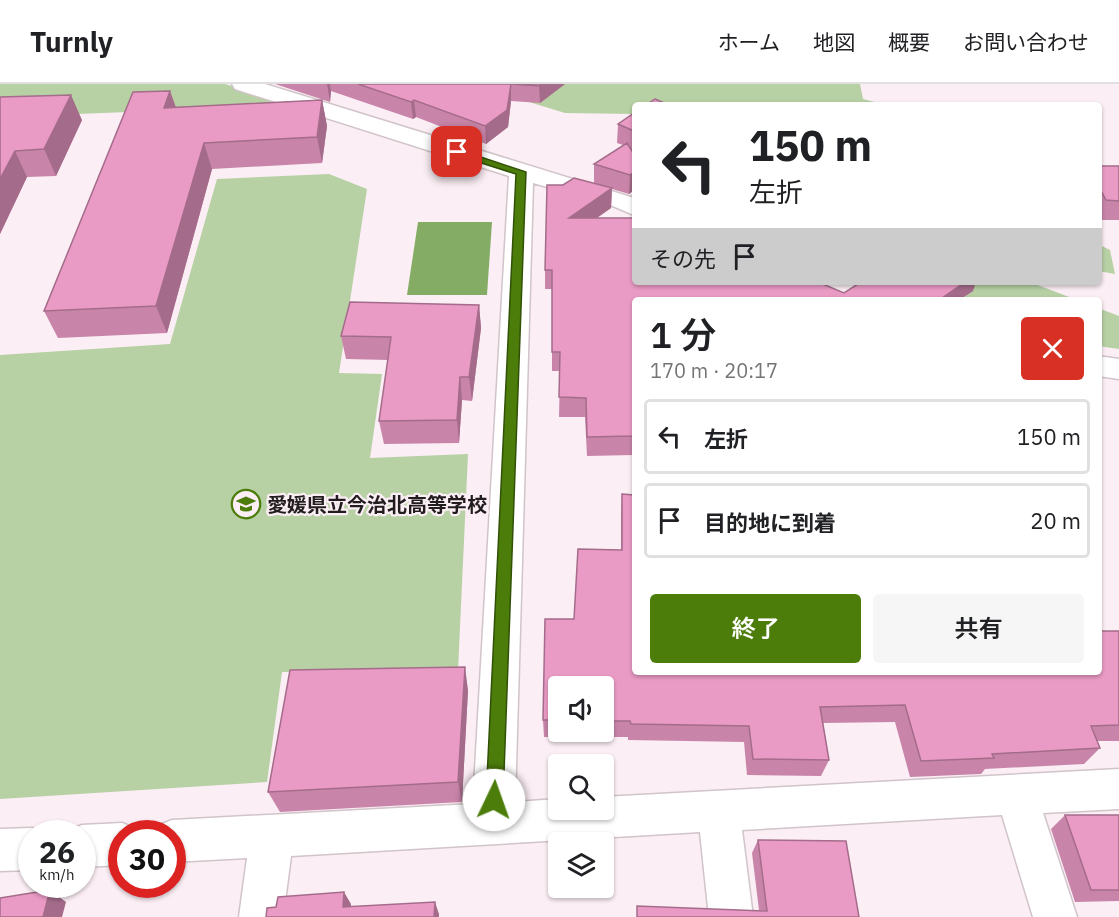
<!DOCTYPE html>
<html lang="ja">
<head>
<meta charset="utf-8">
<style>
  :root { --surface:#fff; --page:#f6f6f6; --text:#202124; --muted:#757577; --line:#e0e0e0; --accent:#4c7d0b }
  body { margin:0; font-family:"IBM Plex Sans","Noto Sans JP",sans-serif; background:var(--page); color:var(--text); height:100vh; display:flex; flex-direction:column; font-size:22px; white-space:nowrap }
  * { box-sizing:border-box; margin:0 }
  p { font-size:20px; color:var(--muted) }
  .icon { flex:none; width:33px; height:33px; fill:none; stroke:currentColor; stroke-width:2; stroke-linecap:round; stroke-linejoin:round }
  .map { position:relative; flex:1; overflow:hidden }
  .panel { position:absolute; left:632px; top:213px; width:470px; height:378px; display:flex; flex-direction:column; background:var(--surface); border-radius:6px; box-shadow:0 2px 4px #0004 }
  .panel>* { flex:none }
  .hud { position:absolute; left:632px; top:18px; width:470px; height:183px; border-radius:6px; box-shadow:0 2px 4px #0004; background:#fff; color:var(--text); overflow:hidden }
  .fabs { position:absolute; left:548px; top:592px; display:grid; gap:12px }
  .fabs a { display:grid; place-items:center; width:66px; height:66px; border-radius:6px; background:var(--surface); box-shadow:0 2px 4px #0004; font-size:30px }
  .speed { position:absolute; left:18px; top:736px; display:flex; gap:12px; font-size:30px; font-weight:700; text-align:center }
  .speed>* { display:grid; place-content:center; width:78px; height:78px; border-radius:50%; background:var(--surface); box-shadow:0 2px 4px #0004; line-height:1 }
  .speed small { font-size:15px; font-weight:400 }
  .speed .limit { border:9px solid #d22; background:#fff; color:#111 }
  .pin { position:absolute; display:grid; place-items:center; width:51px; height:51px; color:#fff; margin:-26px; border-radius:12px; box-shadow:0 3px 9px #0006 }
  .me { position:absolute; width:66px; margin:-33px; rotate:3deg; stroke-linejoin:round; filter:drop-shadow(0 0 4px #0008) }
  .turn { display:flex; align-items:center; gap:21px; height:126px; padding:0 18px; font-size:27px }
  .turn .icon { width:78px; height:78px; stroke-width:2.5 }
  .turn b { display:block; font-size:42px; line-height:51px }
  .then { display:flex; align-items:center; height:57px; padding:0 18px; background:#0003; gap:12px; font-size:22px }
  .round { display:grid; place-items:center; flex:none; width:63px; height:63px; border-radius:6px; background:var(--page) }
  .headline { display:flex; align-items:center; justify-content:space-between; height:102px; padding:0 18px }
  h1 { font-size:36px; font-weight:600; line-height:45px }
  .primary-button { display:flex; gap:12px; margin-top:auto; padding:12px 18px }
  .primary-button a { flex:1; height:69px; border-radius:6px; background:var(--accent); color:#fff; font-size:24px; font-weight:600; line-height:69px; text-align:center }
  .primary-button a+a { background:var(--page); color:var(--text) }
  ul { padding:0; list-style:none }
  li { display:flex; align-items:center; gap:18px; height:75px; margin:0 12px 9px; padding:0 6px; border:3px solid var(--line); border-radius:6px }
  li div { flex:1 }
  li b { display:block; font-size:22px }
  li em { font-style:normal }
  header { display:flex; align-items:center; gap:36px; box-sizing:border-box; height:84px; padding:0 30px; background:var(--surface); border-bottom:2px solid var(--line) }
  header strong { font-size:28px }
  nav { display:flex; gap:33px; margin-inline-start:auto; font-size:21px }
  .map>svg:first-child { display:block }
  .green { fill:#b7d0a4 }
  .water { fill:#85ac65 }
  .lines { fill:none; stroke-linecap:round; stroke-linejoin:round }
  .minor-casing { stroke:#d1c4ca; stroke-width:3 }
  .minor { fill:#fff; fill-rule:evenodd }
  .wall { fill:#c985a9; fill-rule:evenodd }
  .shaded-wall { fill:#a46c8a }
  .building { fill:#ea9bc5; stroke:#a46c8a; stroke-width:1.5 }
  .route { fill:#4c7d0b; stroke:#315107; stroke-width:1.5 }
  .labels { text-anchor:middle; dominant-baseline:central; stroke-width:4.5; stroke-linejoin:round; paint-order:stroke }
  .poi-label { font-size:20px; font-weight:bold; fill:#211c1e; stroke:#fbeef4; text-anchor:start }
</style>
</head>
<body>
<header>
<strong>Turnly</strong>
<nav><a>ホーム</a><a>地図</a><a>概要</a><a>お問い合わせ</a></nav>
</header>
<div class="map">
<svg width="1119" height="833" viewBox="0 0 1119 833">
  <rect width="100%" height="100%" fill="#fbeef4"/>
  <!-- green -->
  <path class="green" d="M0,0H225L283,18L279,22L0,33Z
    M471,0H860L863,15L886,21H634V30L565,29Z
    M329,90L367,105L339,289L382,290L370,374L468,370L458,586L282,588L267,698L0,715V271L170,260L217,95Z
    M1098,160L1110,166L1115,190L1098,187Z
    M853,198H1035V200L1077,216H898Z
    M1098,224L1119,232V265L1098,262Z"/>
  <!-- water -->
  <path class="water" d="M418,138H492L487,211H407Z"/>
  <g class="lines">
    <!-- minor casing -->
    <g class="minor-casing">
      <path id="minor" d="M232,0H265L634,114V131L608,120L533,99L515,718L558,715V726H603V713L1119,685V725L1043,729L1077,833H1033L1002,731L742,746L753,833H709L700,748L291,772L283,833H239L247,774L172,778V750H154L157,742L172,736L473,720L509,92L235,5Z
        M1098,272L1119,275V295L1098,292Z
        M122,739L137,745L139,750H122V781L82,783V750H66L67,747L82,741Z
        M32,744L47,750H32V786L0,787V745Z"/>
    </g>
    <!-- minor -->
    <use href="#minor" class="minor"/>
  </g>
  <!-- wall -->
  <path class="wall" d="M275,0H565L540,19L511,17L508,43L486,60L416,33L413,35L331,7L330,18Z
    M170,7L176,23L322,16L327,42L322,79L212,85L167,249L58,254L44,227Z
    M0,13L82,36L56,92L27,93L0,150Z
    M634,29V66L631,65L634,70V106L629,110L612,105L611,124L596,134L844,209L973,207L959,216H634V371L587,372L585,333H559L560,287H552V205H545V186L594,99V80L623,61L617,59L618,40Z
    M1098,82H1119V136H1098Z
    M479,221L481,244L472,317L462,316L459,359L384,360L379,337L388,276L346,275L341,252Z
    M622,410L634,588H1098L1119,547V657H1097L1100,664L1084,680L985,685L981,690L910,693L895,638L823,639L829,676L821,692L747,691L744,658L628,656V653H544L543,636L574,535L621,466V430ZM558,603H603V648H558Z
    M468,606L462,718L280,728L268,708Z
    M1065,731H1119V817L1075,818L1051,745Z
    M758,756L859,833L759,826L752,769Z"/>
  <!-- shaded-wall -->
  <path class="shaded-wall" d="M327,0H330L331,7L330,18Z
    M511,0V17L508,43L486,60L485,42Z
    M542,0H565L540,19L539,2Z
    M170,7L179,33L164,24Z
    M71,11L82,36L56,92L44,65Z
    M322,16L327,42L322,79L317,53Z
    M414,16L416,33L413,35L411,18Z
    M204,59L212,85L167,249L156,222Z
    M15,67L27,93L0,150V95Z
    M634,88V106L629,110L630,91Z
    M612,104L611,124L569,154V134Z
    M965,198H976L973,207L959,216H939Z
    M479,221L481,244L472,317L469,293Z
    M460,293L462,316L459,359L457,336Z
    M465,583L468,606L462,718L458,698Z
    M50,806L66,818L62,833H43Z
    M344,808L351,820L350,833L343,823Z
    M435,818L439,830V833H434Z"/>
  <!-- building -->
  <path class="building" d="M358,0H511L507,26L485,42L414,16L411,18Z
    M512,0H542L539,2Z
    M170,7L164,24L322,16L317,53L204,59L156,222L44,227L133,8Z
    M71,11L44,65L15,67L0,95V13Z
    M655,15L669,21H646Z
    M634,29V47L618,40Z
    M627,59L634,70V88L630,91L594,80Z
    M1098,82H1119V117L1106,116L1098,101Z
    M574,94L612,104L569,134H634V198H818L844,209L861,198H965L939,216H634V352L587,353L586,314L559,313L560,268H552V186H545L547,101H563Z
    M350,218L479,221L469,293H460L457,336L379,337L391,253L341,252Z
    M622,410L634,411V588H1098V547H1119V641L1091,642L1100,664L992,670L994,674L921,677L905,621L820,623L829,676L753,675L749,642L631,640L630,637H603V603H558V636H543L545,535H574L578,465L622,466Z
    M465,583L458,698L268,708L290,586Z
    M1065,731H1119V806H1091Z
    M758,756L846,757L859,833H637V822L767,827Z
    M50,806L43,833H0V814Z
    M344,808L343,823L435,818L434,833H266L267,824L276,823L278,813Z"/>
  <!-- route -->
  <path class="route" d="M453,66H460L526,88L503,716L500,721L494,724L488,721L486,716L516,90L453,70Z"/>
  <!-- icons -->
  <defs>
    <g id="school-ring" transform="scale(1.5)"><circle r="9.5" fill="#fbeef4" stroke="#4c7d0b" stroke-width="1.5"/><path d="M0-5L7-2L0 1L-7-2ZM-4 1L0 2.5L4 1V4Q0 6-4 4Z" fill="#4c7d0b"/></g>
  </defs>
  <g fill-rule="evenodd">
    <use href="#school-ring" x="246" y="420"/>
  </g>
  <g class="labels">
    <!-- poi labels -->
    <g class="poi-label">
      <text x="267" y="420">愛媛県立今治北高等学校</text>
    </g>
  </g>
</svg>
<div class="fabs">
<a><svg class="icon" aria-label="sound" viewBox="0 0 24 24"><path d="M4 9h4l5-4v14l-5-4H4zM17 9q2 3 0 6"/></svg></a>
<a><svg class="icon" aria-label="search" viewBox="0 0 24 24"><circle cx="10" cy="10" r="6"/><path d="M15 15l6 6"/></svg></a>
<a><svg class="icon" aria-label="layers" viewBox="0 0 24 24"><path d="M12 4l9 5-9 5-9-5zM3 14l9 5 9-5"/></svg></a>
</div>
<div class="speed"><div>26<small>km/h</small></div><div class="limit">30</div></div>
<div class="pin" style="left:457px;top:68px;background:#d93025"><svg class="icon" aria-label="arrive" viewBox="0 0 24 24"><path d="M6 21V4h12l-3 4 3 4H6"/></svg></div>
<svg class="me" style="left:494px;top:716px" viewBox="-20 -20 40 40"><circle r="19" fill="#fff"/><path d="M0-13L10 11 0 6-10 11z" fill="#4c7d0b"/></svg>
<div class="hud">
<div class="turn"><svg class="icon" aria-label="left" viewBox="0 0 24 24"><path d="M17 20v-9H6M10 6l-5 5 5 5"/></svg><div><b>150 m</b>左折</div></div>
<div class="then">その先<svg class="icon" aria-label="arrive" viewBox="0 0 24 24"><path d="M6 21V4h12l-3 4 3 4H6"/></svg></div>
</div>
<section class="panel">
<div class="headline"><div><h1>1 分</h1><p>170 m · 20:17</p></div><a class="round" style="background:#d93025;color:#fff"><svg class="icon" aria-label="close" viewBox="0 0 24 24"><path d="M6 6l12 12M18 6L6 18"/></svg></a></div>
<ul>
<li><svg class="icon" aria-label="left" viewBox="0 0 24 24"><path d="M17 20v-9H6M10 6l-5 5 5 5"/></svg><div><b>左折</b></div><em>150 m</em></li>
<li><svg class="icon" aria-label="arrive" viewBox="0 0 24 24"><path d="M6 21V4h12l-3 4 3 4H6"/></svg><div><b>目的地に到着</b></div><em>20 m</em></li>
</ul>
<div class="primary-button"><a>終了</a><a>共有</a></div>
</section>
</div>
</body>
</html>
